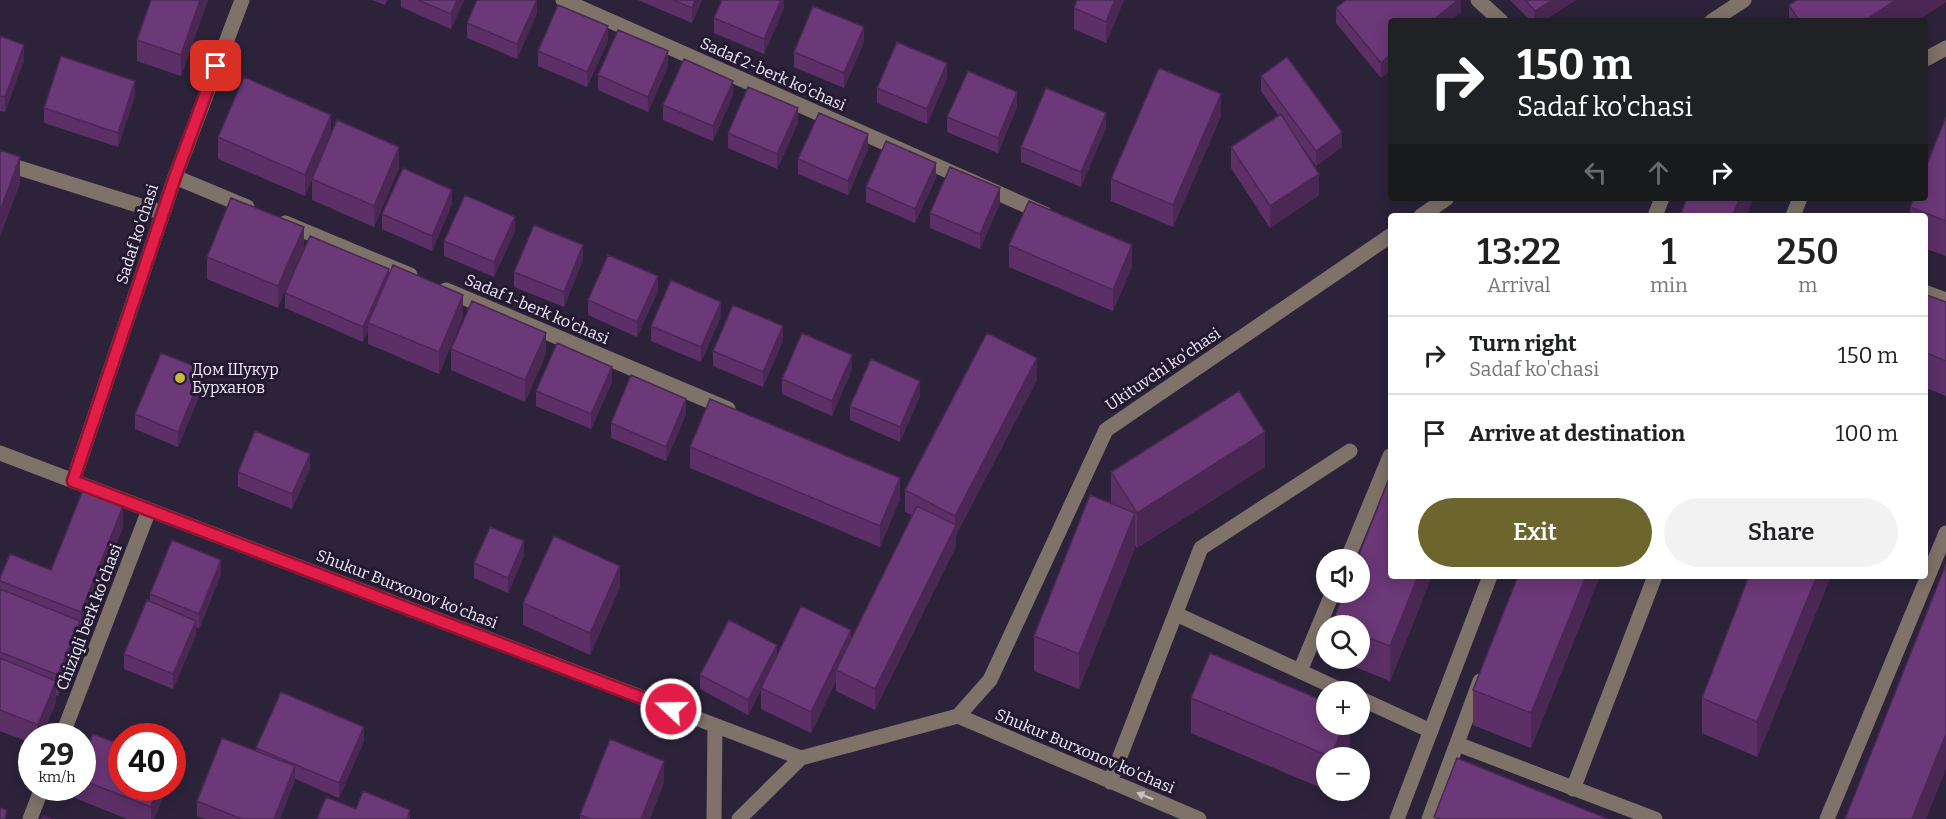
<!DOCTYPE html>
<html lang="en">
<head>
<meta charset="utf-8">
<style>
  :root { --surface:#fff; --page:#f2f2f2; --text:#202124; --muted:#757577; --line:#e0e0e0; --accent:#6c662e }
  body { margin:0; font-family:Bitter,serif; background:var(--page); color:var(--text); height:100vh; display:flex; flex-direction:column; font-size:22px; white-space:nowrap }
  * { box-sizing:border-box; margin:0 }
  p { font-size:20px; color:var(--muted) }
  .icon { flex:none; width:33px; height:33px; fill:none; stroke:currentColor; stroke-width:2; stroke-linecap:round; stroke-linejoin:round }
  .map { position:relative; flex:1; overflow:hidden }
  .side { position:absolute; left:1388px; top:213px; width:540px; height:366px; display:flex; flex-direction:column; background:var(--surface); border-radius:6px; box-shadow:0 3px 15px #0003 }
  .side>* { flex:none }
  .guide { position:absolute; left:1388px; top:18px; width:540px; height:183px; border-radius:6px; box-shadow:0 3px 15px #0003; background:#202124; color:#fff; overflow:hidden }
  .tools { position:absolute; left:1316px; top:549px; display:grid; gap:12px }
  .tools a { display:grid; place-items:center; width:54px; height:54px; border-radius:50%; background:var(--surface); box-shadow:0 3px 15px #0003; font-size:30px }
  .speed { position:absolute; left:18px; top:723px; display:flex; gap:12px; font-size:30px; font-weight:700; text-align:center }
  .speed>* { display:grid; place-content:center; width:78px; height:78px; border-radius:50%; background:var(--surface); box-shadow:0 3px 15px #0003; line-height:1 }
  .speed small { font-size:15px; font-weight:400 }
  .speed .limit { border:9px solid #d22; background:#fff; color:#111 }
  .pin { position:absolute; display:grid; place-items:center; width:51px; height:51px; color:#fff; margin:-26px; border-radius:12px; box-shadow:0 3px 9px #0006 }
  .me { position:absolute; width:66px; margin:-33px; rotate:291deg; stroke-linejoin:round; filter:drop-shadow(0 0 4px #0008) }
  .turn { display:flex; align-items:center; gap:21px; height:126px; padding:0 30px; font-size:27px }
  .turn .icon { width:78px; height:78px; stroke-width:2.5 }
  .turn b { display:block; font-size:42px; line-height:51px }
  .lanes { display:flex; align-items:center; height:57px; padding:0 30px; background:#0003; justify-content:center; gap:30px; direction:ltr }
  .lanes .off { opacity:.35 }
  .eta { display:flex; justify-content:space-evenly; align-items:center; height:102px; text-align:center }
  .eta b { font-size:36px; font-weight:600; line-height:42px }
  .action { display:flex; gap:12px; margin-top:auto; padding:12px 30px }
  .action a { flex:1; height:69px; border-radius:36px; background:var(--accent); color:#fff; font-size:24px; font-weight:600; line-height:69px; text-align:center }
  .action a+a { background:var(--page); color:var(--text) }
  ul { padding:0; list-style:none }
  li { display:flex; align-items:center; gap:18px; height:78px; padding:0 30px; border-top:2px solid var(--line) }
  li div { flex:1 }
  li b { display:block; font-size:22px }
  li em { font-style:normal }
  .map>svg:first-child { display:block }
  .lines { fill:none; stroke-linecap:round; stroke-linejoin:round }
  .minor { stroke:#7e7269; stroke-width:15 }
  .wall { fill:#5c3067 }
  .shaded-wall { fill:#4b2754 }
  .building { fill:#6b3878; stroke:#4b2754; stroke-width:1.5 }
  .oneway { fill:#c7c0c7 }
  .route-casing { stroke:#92132f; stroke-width:15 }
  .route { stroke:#e11d48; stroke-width:10 }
  .poi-dot { fill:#c9ba3a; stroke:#231a31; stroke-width:2 }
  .labels { text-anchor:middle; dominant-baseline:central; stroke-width:6; stroke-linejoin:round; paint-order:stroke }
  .street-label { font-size:16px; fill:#efeafa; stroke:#231a31 }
  .poi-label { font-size:16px; fill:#efeafa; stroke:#231a31; text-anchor:start }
</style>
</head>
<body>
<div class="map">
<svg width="1946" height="819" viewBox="0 0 1946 819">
  <rect width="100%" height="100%" fill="#2c233b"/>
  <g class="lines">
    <!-- minor -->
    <path class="minor" d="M563,0L1045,214
      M1478,0L1501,21
      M1712,21L1744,0
      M1924,60L1946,48
      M0,162L163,213
      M175,177L247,207
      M1421,216L1447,198
      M1655,216L1662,198
      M1793,216L1800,198
      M285,223L410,275
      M446,290L728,409
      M1924,292L1946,300
      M0,453L801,758
      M73,481L175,177L242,0
      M1347,560L1390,456
      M1176,614L1345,692
      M1300,671L1333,592
      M1359,698L1431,731
      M958,716L990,680L1106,430L1390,236
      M958,716L1199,819
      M62,736L149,510
      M1457,744L1655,819
      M1110,782L1201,548L1350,451
      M1573,789L1655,576
      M30,819L42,788
      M714,819L715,726
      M739,819L801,758L958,716
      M1397,819L1490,576
      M1429,819L1480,681
      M1827,819L1946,533"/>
  </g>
  <!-- wall -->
  <path class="wall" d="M151,0H208L181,76L137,61V40Z
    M372,0H387L385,5Z
    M401,0H464L451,29L401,7Z
    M537,0V13L517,59L467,38V23Z
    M638,0H702L692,23Z
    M784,0V8L764,54L714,33V18Z
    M1124,0L1106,43L1074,29V8Z
    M1461,0V12L1381,78L1336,23V8Z
    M1510,0H1576L1543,21H1531Z
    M1946,2L1917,21H1789V5Z
    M0,36L24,60L5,112L0,111Z
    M608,41L587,87L538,66V51Z
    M864,42L844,88L794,67V52Z
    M668,66L648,112L598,90V75Z
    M1261,76L1342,147L1316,166L1302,146L1319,195L1270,228L1231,168V147L1279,116L1261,91Z
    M947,78L927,124L877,103V88Z
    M733,95L713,141L663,120V105Z
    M135,96L118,147L44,123V108Z
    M1017,107L998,153L947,132V117Z
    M1221,116L1173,227L1111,201V179Z
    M1946,117V256L1924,248V216H1910V207Z
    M798,123L777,169L728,148V133Z
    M1106,128L1081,187L1021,162V147Z
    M331,134L399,168L374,227L312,200V180L305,196L218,159V137Z
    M868,149L848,195L798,174V159Z
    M936,178L915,223L866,202V187Z
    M1000,203L980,249L930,228V213Z
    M452,204L432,251L382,229V214Z
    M304,227L278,308L207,279V257Z
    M515,231L494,277L444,256V241Z
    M1009,245L1132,267L1113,311L1009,267Z
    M583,260L564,307L514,287V272Z
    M389,275L463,317L439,374L368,344V330L363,342L285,308V293Z
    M658,291L637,337L588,315V300Z
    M1924,294L1946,302V396L1924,387Z
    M721,316L701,362L651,341V326Z
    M783,341L763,387L713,366V351Z
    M451,349L546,354L525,402L451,370Z
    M852,369L832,416L782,394V379Z
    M1037,380L956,535V546L875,710L836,691V681L811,733L761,709V689L748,715L700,689V675L851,640L912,515L905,512V490Z
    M612,382L591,429L536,406V391Z
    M204,385L178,447L135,429V414Z
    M920,396L900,442L850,420V406Z
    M686,414L666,461L611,438V423Z
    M690,447L900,499L880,547L690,468Z
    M1265,467L1137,548L1135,545V548L1079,689L1034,671V636L1111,504V472Z
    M310,469L292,509L238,487V472Z
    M123,527L81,634L80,633V642L58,696L56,695V702L42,736H32V743L0,731V578L51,570Z
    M524,556L508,593L474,578V563Z
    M221,574L199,629L196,627V635L173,689L124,669V654L150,601V594Z
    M1390,576H1432L1390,681L1332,658H1359V626H1332V623Z
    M1518,576H1600L1531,748L1473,725V690Z
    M1831,576L1757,757L1702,733V698Z
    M620,587L590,655L523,625V603Z
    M1191,698L1350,724V747L1345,758H1326V790L1191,733Z
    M364,741L339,798L295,779L280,819H205L197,816V801L256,751V748Z
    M82,760L122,788H167L154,819H127L75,798V788H82Z
    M664,782L650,819H580V815Z"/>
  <!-- shaded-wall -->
  <path class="shaded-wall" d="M200,0H208L181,76V55Z
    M457,0H464L451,29V14Z
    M537,0V13L517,59V44Z
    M695,0H702L692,23V8Z
    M781,0H784V8L764,54V39Z
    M1115,0H1124L1106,43V22Z
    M1458,0H1461V12L1450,21H1432Z
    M1553,0H1576L1543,21H1535V11Z
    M1896,0H1946V2L1917,21H1864Z
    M608,26V41L587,87V72Z
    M864,27V42L844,88V73Z
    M24,45V60L5,112V97Z
    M668,51V66L648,112V97Z
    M1390,55V70L1381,78V63Z
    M947,63V78L927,124V109Z
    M135,81V96L118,147V133Z
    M733,81V95L713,141V126Z
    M1017,92V107L998,153V138Z
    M1221,94V116L1173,227V205Z
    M798,108V123L777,169V154Z
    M1106,113V128L1081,187V172Z
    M331,115V136L305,196V175Z
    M1342,132V147L1316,166V151Z
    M868,134V149L848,195V181Z
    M399,147V168L374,227V206Z
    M20,157V184L0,237V211Z
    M936,163V178L915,223V209Z
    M1319,174V195L1270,228V206Z
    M1000,188V203L980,249V234Z
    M452,190V204L432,251V236Z
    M1740,198H1754L1746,216H1732Z
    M515,217V231L494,277V262Z
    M304,227V248L278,308V286Z
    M583,245V260L564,307V292Z
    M1132,245V267L1113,311V290Z
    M389,269V284L368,323V330L363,342V327Z
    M658,276V291L637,337V322Z
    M463,295V317L439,374V352Z
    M721,302V316L701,362V347Z
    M783,326V341L763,387V372Z
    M546,333V354L525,402V380Z
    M852,355V369L832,416V401Z
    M1037,358V380L956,535V546L875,710V689L955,528V516Z
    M612,367V382L591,429V414Z
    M204,370V385L178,447V432Z
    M920,381V396L900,442V427Z
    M686,399V414L666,461V447Z
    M1265,432V467L1137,548V513Z
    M310,454V469L292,509V494Z
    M900,478V499L880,547V526Z
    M123,506V527L81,634V612Z
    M1135,513V548L1079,689V654Z
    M524,541V556L508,593V578Z
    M221,560V574L199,629V614Z
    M620,566V587L590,655V633Z
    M1418,576H1432L1390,681V646Z
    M1586,576H1600L1531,748V713Z
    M1817,576H1831L1757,757V722Z
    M80,621V642L58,696V675Z
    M196,621V635L173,689V674Z
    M851,630V652L836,670V681L811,733V712Z
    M777,645V660L748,715V700Z
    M56,681V702L42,736H38V725Z
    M1344,724H1350V747L1345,758H1331Z
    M364,727V741L339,798V783Z
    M1946,734V769L1926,819H1912Z
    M664,761V782L650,819H641Z
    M295,766V781L280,819H274Z
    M158,788H167L154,819H151V807Z
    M410,810V819H407Z"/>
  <!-- building -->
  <path class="building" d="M151,0H200L181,55L137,40Z
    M418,0H457L451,14Z
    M477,0H537L517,44L467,23Z
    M673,0H695L692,8Z
    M722,0H781L764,39L714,18Z
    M1077,0H1115L1106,22L1074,8Z
    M1346,0H1458L1432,21H1390V55L1381,63L1336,8Z
    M1525,0H1553L1535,11Z
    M1797,0H1896L1864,21H1799L1789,5Z
    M558,5L608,26L587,72L538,51Z
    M813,6L864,27L844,73L794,52Z
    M618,30L668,51L648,97L598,75Z
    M0,36L24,45L5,97L0,96Z
    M897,42L947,63L927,109L877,88Z
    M61,56L135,81L118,133L44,108Z
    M1287,57L1342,132L1316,151L1261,76Z
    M684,59L733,81L713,126L663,105Z
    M1159,68L1221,94L1173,205L1111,179Z
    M968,71L1017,92L998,138L947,117Z
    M244,77L331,115L305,175L218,137Z
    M748,87L798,108L777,154L728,133Z
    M1046,88L1106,113L1081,172L1021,147Z
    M819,113L868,134L848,181L798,159Z
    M1281,114L1319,174L1270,206L1231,147Z
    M1946,117V221L1910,207L1914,198H1924V171Z
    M337,120L399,147L374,206L312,179Z
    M886,141L936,163L915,209L866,187Z
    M0,150L20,157L0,211Z
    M950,167L1000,188L980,234L930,213Z
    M403,168L452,190L432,236L382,214Z
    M465,195L515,217L494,262L444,241Z
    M231,198L304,227L278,286L207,257Z
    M1687,198H1740L1732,216H1680Z
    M1029,201L1132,245L1113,290L1009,245Z
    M534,225L583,245L564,292L514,272Z
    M310,236L389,269L363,327L285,293Z
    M608,255L658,276L637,322L588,300Z
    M393,265L463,295L439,352L368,323Z
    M671,280L721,302L701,347L651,326Z
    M1924,294L1946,302V361L1924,352Z
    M472,301L546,333L525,380L451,349Z
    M733,305L783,326L763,372L713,351Z
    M802,333L852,355L832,401L782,379Z
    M987,333L1037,358L955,516L905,490Z
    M557,343L612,367L591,414L536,391Z
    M161,353L204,370L178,432L135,414Z
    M871,359L920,381L900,427L850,406Z
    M631,375L686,399L666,447L611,423Z
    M1239,391L1265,432L1137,513L1111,472Z
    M710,399L900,478L880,526L690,447Z
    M255,431L310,454L292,494L238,472Z
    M1390,476V576H1418L1390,646L1359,634V626H1337L1332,623L1344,592H1359V560H1357Z
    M83,490L123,506L81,612L0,581V578L10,554L51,570Z
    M1090,495L1135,513L1079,654L1034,636Z
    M917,506L956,525L875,689L836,670Z
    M490,527L524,541L508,578L474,563Z
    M554,536L620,566L590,633L523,603Z
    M172,540L221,560L199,614L150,594Z
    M1946,564V734L1912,819H1845Z
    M1518,576H1586L1531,713L1473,690Z
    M1749,576H1817L1757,722L1702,698Z
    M0,589L80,621L58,675L0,652Z
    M147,600L196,621L173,674L124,654Z
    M801,606L851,630L811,712L761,688Z
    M729,620L777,645L748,700L700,675Z
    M1210,653L1326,702V724H1344L1331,757L1191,698Z
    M0,658L56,681L38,725L0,710Z
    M281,692L364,727L339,783L256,748Z
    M93,734L122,745V788H158L151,807L82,780V760Z
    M222,738L295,766L274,819H242L197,801Z
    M610,739L664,761L641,819H590L580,815Z
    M1457,758L1608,819H1440L1434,817Z
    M363,791L410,810L407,819H317L326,797L356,809Z
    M0,808L7,810L5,819H0Z
    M43,816L51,819H42Z"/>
  <!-- one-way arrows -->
  <defs><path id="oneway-solid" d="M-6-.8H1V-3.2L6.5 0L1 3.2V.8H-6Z" transform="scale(1.5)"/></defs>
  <use class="oneway" href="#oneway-solid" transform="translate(1145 796) rotate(-157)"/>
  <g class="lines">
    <!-- route casing -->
    <g class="route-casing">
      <path id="route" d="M216,66L175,177L73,481L671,709"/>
    </g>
    <!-- route -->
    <use href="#route" class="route"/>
  </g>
  <!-- markers -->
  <circle class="poi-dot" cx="180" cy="378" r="6"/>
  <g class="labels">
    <!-- street labels -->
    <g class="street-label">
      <text transform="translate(773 74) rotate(24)">Sadaf 2-berk ko'chasi</text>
      <text transform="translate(137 234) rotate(-72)">Sadaf ko'chasi</text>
      <text transform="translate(537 309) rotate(23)">Sadaf 1-berk ko'chasi</text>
      <text transform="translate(1163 369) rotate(-34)">Ukituvchi ko'chasi</text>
      <text transform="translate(407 589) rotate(21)">Shukur Burxonov ko'chasi</text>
      <text transform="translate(89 617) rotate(-69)">Chiziqli berk ko'chasi</text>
      <text transform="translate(1085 751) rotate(23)">Shukur Burxonov ko'chasi</text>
    </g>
    <!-- poi labels -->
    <g class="poi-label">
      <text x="192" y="369">Дом Шукур<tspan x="192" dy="18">Бурханов</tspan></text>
    </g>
  </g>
</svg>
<div class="tools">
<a><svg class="icon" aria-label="sound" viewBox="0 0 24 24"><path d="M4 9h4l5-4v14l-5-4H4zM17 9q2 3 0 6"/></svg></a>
<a><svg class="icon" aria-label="search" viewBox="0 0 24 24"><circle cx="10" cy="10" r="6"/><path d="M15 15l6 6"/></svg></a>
<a>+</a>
<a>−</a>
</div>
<div class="speed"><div>29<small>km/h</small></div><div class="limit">40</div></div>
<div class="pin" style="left:216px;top:66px;background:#d93025"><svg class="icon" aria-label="arrive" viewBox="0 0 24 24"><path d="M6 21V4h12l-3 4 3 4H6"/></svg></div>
<svg class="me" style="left:671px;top:709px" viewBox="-20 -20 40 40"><circle r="17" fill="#e11d48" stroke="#fff" stroke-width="3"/><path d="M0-11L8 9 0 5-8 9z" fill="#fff"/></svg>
<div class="guide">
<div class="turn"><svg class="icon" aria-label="right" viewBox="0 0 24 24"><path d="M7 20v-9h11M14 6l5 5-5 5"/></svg><div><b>150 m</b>Sadaf ko'chasi</div></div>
<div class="lanes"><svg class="icon off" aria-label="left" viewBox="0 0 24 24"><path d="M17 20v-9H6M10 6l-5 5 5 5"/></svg><svg class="icon off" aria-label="ahead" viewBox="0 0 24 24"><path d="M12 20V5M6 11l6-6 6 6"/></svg><svg class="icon" aria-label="right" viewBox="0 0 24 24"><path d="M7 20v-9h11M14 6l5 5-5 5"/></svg></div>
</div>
<section class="side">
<div class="eta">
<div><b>13:22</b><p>Arrival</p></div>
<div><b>1</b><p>min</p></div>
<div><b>250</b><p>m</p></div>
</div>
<ul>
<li><svg class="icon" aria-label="right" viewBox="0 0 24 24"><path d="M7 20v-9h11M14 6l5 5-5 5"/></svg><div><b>Turn right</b><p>Sadaf ko'chasi</p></div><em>150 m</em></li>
<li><svg class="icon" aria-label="arrive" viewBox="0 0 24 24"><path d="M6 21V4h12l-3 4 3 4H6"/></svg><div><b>Arrive at destination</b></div><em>100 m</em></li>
</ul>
<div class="action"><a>Exit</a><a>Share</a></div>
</section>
</div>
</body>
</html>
